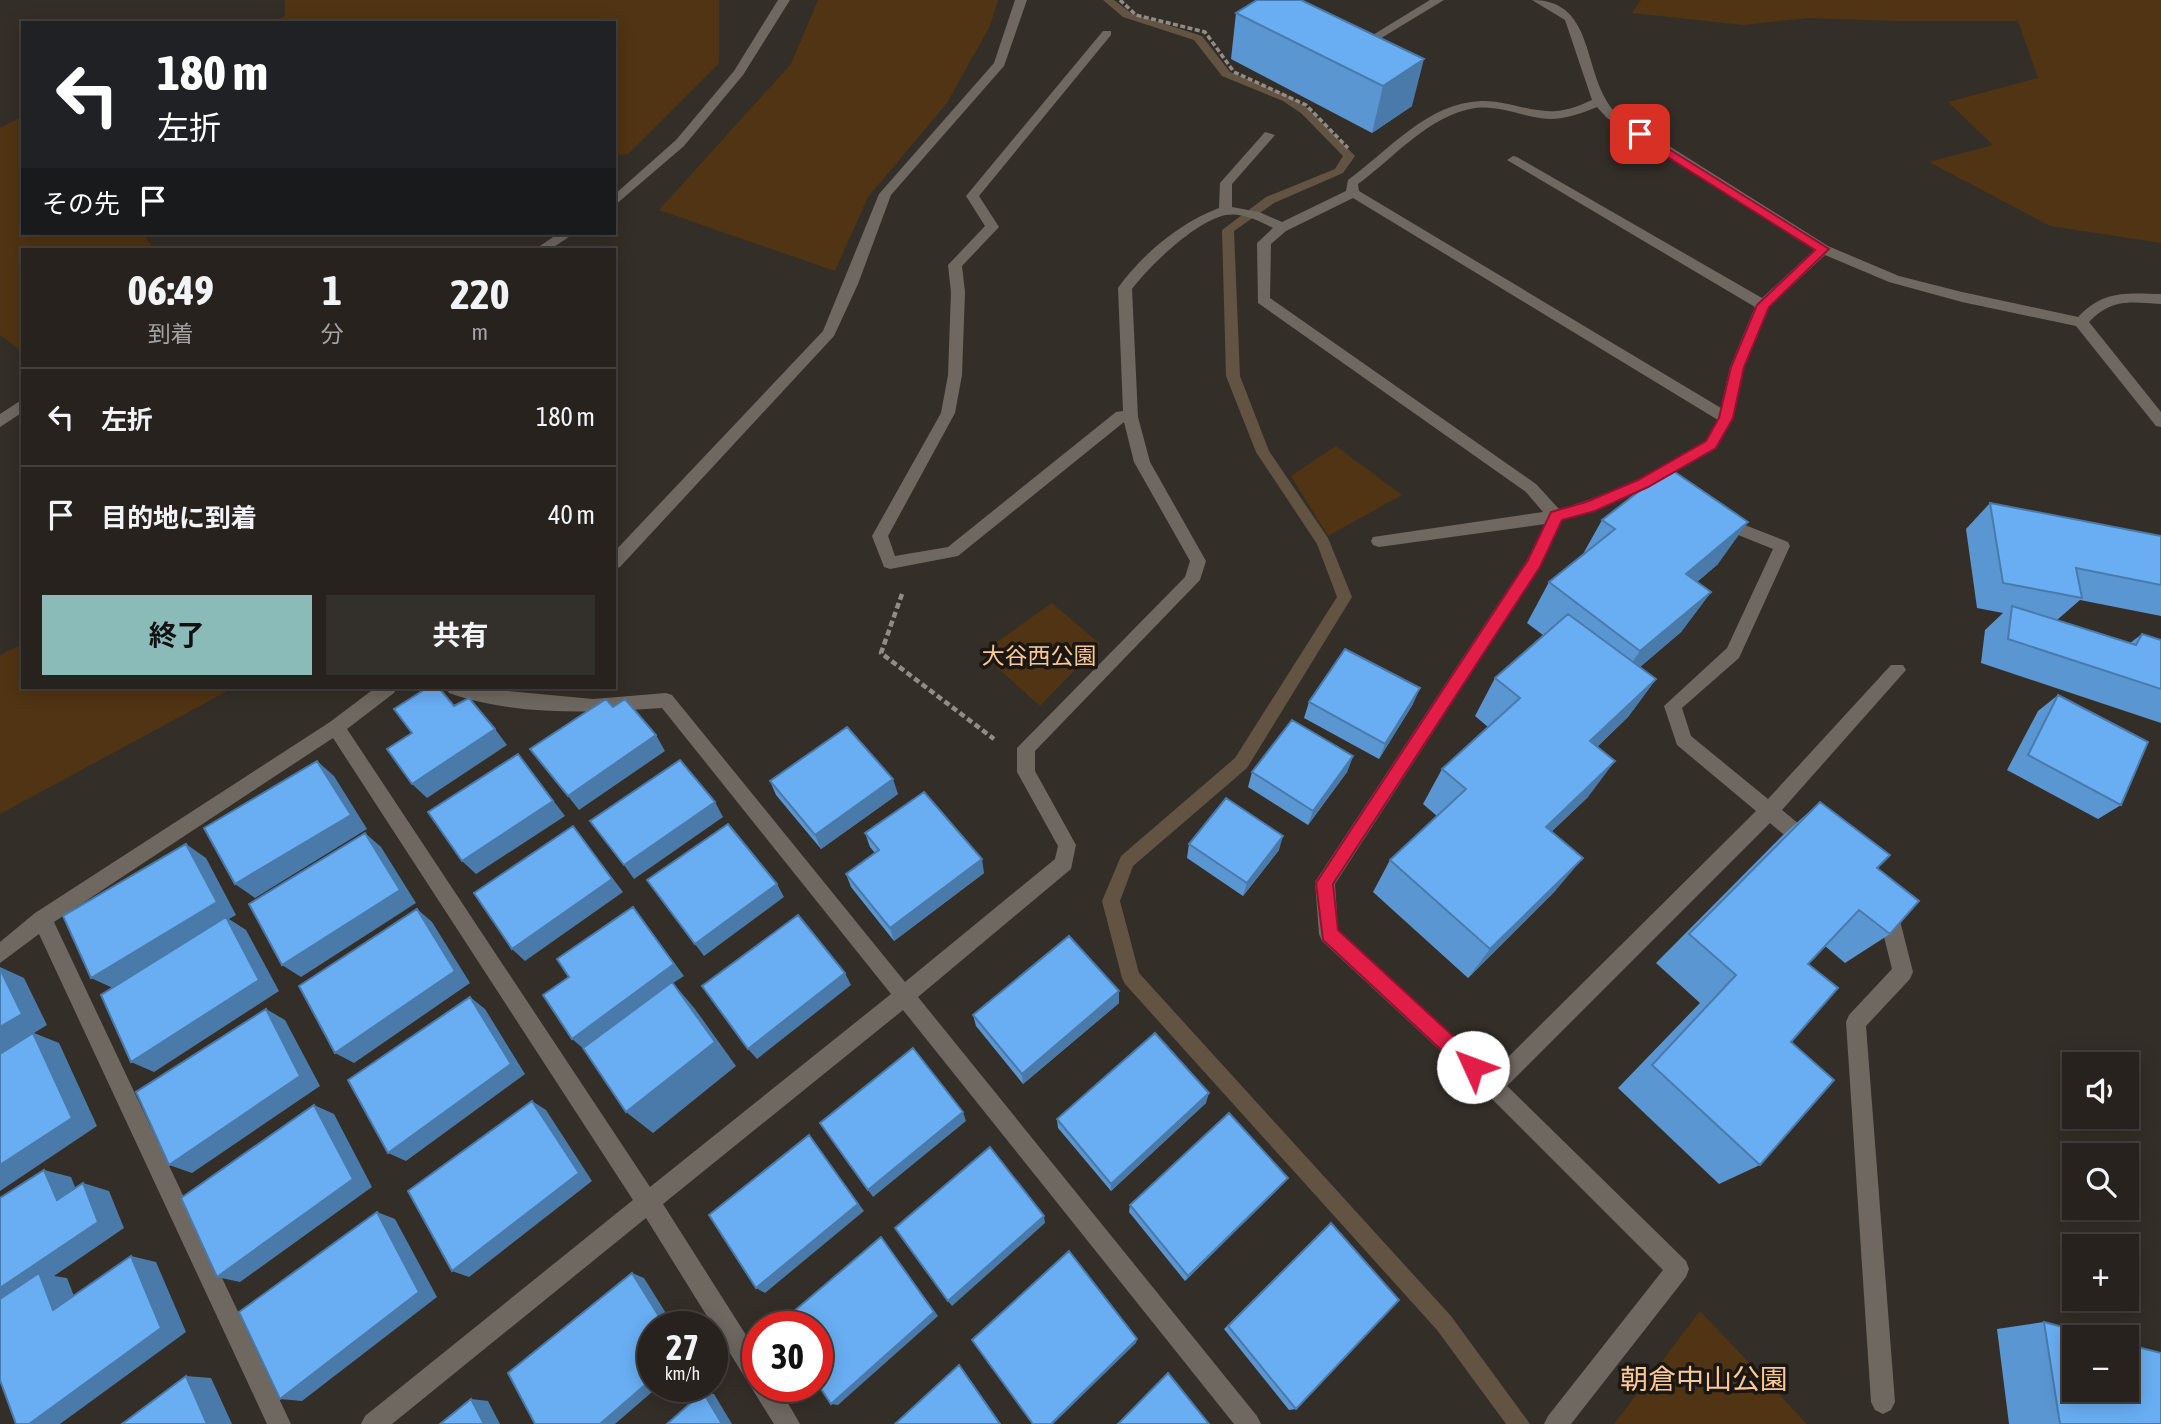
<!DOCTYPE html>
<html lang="ja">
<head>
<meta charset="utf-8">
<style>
  :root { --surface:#27221e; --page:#332f2b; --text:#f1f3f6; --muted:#a4a4a4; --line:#433f3c; --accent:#8bbbb9 }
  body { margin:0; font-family:"Asap Condensed","Noto Sans JP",sans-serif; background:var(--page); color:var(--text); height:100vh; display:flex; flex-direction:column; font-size:26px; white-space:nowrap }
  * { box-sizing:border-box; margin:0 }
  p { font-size:23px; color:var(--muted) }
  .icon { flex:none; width:38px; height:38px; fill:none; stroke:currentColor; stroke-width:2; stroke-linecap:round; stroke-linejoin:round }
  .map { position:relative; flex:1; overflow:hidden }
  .panel { position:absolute; left:21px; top:248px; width:595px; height:441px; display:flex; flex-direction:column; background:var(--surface); border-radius:0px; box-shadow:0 4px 18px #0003,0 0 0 2px var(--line) }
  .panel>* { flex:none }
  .top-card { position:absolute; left:21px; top:21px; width:595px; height:214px; border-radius:0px; box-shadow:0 4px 18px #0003,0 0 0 2px var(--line); background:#202124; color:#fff; overflow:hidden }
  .buttons { position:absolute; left:2062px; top:1052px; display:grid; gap:14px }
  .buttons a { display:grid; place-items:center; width:77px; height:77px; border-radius:0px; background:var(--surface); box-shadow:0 4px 18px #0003,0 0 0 2px var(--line); font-size:35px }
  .speed { position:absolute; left:637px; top:1311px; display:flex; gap:14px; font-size:35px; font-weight:700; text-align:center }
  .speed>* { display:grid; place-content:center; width:91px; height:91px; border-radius:50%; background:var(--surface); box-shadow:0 4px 18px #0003,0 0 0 2px var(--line); line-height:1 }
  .speed small { font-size:18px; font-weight:400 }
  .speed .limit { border:10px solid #d22; background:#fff; color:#111 }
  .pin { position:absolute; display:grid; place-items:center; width:60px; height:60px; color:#fff; margin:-30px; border-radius:14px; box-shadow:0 4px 10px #0006 }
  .me { position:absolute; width:77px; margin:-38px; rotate:313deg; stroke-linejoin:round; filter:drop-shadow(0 0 5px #0008) }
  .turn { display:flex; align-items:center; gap:24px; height:147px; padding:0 21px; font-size:32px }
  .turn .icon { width:91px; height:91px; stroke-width:2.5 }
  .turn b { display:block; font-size:49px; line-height:60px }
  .then { display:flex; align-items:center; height:66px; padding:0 21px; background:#0003; gap:14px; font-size:26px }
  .eta { display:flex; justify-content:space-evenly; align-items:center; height:119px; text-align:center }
  .eta b { font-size:42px; font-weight:700; line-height:49px }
  .cta { display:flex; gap:14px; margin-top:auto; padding:14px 21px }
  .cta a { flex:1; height:80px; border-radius:0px; background:var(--accent); color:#111; font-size:28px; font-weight:700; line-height:80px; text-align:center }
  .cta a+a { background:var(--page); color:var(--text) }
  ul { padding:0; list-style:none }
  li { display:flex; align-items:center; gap:21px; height:98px; padding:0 21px; border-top:2px solid var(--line) }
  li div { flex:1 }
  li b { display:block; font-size:26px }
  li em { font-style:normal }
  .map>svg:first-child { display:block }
  .green { fill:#503413 }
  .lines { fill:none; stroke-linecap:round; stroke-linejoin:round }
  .stream { fill:#635343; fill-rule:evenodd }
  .path-far1 { stroke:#918c87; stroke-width:3.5; stroke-dasharray:5 2.5; stroke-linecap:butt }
  .path { stroke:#918c87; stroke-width:4.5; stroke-dasharray:6 3.5; stroke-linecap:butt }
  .service { fill:#6f6861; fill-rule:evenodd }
  .minor { fill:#6f6861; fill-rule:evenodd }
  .wall { fill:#5a96d1 }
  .shaded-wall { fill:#4a7aaa }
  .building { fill:#69aef3; stroke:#4a7aaa; stroke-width:2 }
  .route { fill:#e11d48; stroke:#92132f; stroke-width:2 }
  .labels { text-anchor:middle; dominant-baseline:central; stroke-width:7; stroke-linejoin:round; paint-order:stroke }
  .park-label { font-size:23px; fill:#fdc892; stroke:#1a1714 }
  .near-park-label { font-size:28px; fill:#fdc892; stroke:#1a1714 }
</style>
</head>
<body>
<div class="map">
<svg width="2161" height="1424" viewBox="0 0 2161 1424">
  <rect width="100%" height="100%" fill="#342e28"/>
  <!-- green -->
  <path class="green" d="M285,0H719V63L628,154L614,155V23H268L285,16Z
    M818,0H998L990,26L947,103L868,197L835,271L659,210L791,64Z
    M1641,0H2161V243L2050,226L1929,162L1993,145L1948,102L2038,78L2018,21H1895L1808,18L1743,25L1632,13Z
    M23,116V233H143L154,250H23V353L0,335V128Z
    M1336,446L1402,495L1328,536L1291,476Z
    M1052,603L1100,644L1040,706L981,653Z
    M23,644V688H233L0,814V655Z
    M1700,1311L1807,1424H1614Z"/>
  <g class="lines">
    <!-- stream -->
    <path class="stream" d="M1103,0H1114L1131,13L1202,36L1230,72L1291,97L1309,109L1355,156L1343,173L1274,203L1234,231L1240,376L1269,451L1328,538L1352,597L1247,768L1133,866L1120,901L1139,973L1451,1316L1530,1424H1506L1437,1330L1125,984L1122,978L1102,901L1121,856L1235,758L1337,597L1317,544L1256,452L1226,376L1222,230L1266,197L1335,169L1343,156L1301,113L1283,101L1222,76L1194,40L1123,17Z"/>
    <!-- path-far1 -->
    <path class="path-far1" d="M1120,0L1136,15L1205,32L1234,72L1306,105L1348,148"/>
    <!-- path -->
    <path class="path" d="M902,594L881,653L994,739"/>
    <!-- service -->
    <path class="service" d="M1722,516L1788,542L1790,546L1739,658L1682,708L1691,736L1768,799L1891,665H1903L1906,670L1782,810L1816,838L1818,844L1816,850L1809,852L1802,850L1770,823L1500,1093L1493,1096L1486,1093L1483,1086L1486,1079L1756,811L1677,745L1664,706L1727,648L1773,549L1716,526L1714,522Z
      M1887,900L1894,903L1897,909L1913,972L1910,979L1866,1026L1895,1402L1891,1410L1883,1414L1875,1410L1871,1402L1846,1022L1849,1015L1892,969L1877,909L1880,903Z"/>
    <!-- minor -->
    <path class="minor" d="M778,0H790L743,75L684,146L614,206V195L676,140L734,71Z
      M1015,0H1027L1004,66L891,195L858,284L834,336L620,567L614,569V552L823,331L879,194L994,63Z
      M1430,0H1444L1373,43L1363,41Z
      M1532,0C1597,0 1581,75 1615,112L1828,246L1899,276L1962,292L2078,317C2103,290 2126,293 2161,294V304C2130,302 2112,298 2089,322L2161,412V427L2156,426L2076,326L1962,302L1889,282L1825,255L1769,307L1744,367L1733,418L1716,449L1648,487L1596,511L1562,520L1540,567L1335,884L1338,930L1500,1079L1686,1261L1689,1269L1686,1277L1571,1424H1544L1548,1416L1663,1270L1486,1093L1322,941L1319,934L1315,882L1527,560L1545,524L1379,547L1373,545L1371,541L1373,537L1543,512L1526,492L1258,303L1257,243L1273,228C1260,221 1241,212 1226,215C1196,221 1150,265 1132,289L1138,417L1150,462L1206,561L1200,580L1035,751V771L1076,845L1071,869L918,997L1257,1416L1261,1424H1234L903,1010L663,1204L758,1354V1386H778L800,1424H774L646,1218L392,1424H361L365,1416L633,1200L333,738L54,922L291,1424H267L39,934L0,963V942L35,913L330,722L375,688H397L394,693L347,729L650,1187L891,994L662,708C594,713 514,716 449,693L446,688H476L593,699L666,693L672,695L905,982L1055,859L1058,846L1017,772V748L1185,577L1190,561L1134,462L1124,422L958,556L890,569L884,567L872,536L941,413L948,375L951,292L948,265L985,226L966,196L1103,31H1111V35L979,196L999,227L962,266L965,292L962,375L955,413L888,536L895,556L948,547L1116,412L1123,411L1118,288C1141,255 1181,222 1219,208L1220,183L1265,132L1275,135L1232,184V207L1259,212L1282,222L1346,191L1348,180C1388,151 1427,103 1481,101C1507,100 1531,113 1556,111C1569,110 1581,105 1592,100L1565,20ZM1597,107L1607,118L1814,250L1762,298L1517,157L1513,156L1507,160L1755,307L1730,367L1721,408L1359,191L1358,184C1394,158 1429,115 1475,108C1501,105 1525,118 1550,119C1566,119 1582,113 1597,107ZM1353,198L1718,420C1713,427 1710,438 1703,443C1667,469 1602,498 1559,509L1536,484L1270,298L1271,244L1286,231Z
      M559,233H575L549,250H534Z
      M23,399V412L0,427V414Z"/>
  </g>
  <!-- wall -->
  <path class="wall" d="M1257,0L1412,106L1372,133L1231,59L1236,13Z
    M1990,503L2161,536V616L2080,600L2057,620L2130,643L2142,634L2161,640V723L1981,663L1985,630L2003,613L1977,608L1966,529Z
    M1602,520L1718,564L1697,582L1711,592L1681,632L1640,667L1656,679L1628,717L1597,747L1588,797L1551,832L1556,890L1468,978L1373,892L1390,860L1437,816L1423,804L1442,769L1488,727L1475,716L1495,678L1543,635L1527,623L1549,582L1583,554Z
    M2058,695L2121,805L2098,819L2007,770L2038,711Z
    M1309,702L1413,704L1379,759L1304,718Z
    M1353,756L1347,772L1308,825L1248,787L1252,772Z
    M770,781L898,794L821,849L776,795Z
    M1820,802L1877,868L1890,934L1845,963L1825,946L1808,964L1791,1042L1760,1165L1719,1184L1618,1088L1700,1003L1656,963L1782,836Z
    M865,833L984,873L894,941L851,887L846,874L875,853L870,847Z
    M1189,844L1279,850L1243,896L1187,858Z
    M1119,1003L1023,1084L976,1026L973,1015Z
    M1206,1103L1111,1191L1058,1128L1057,1119Z
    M1288,1178L1282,1185L1185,1281L1129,1212L1130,1205Z
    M1331,1223L1296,1409L1289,1410L1224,1329Z
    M2044,1322L2161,1424H2009L1997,1329Z"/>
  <!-- shaded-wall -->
  <path class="shaded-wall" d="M1424,59L1412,106L1372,133L1383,86Z
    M1748,522L1718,564L1658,615L1686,574Z
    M1711,592L1681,632L1613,690L1640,651Z
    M1656,679L1628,717L1564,778L1590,741Z
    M1420,688L1413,704L1379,759L1385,744Z
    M495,729L507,745L427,798L412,784Z
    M656,735L665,751L579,810L568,796Z
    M518,754L565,816L476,874L462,861Z
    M1353,756L1347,772L1308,825L1313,811Z
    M317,761L334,776L367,829L255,898L235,884Z
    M1615,761L1588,797L1521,861L1546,827Z
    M893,779L898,794L821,849L815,835Z
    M715,802L723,817L634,879L624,865Z
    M573,826L623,892L525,961L512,949Z
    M365,833L381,847L416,903L301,977L282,965Z
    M1283,836L1279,850L1243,896L1247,883Z
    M186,844L206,858L236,915L229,919L246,930L279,991L154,1072L131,1062L115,989L91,978Z
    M1583,858L1556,890L1468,978L1490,949Z
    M982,859L984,873L894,941L890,928Z
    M777,884L784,897L704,956L695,944Z
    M633,907L684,976L673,983L695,1009L736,1066L653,1133L626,1112L584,1049L572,1039Z
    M417,909L432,922L470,983L354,1063L335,1053Z
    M0,967L24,978L47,1025L34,1033L59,1043L97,1126L0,1191Z
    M845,973L851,985L757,1059L748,1049Z
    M1119,991V1003L1023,1084L1022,1074Z
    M470,997L485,1009L525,1074L406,1161L388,1153Z
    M266,1009L285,1020L320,1086L192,1173L169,1165Z
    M1209,1093L1206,1103L1111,1191V1184Z
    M532,1101L546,1110L592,1181L469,1277L452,1271Z
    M314,1105L334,1114L372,1187L240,1282L217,1277Z
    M963,1112L966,1121L873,1197L868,1190Z
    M809,1135L864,1211L765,1293L756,1288Z
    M44,1170L71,1177L83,1207L57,1200Z
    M1288,1178L1282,1185L1185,1281L1188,1276Z
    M83,1183L109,1191L124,1228L54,1276L67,1278L81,1314L0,1312V1288Z
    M377,1212L395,1219L437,1297L302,1401L280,1399Z
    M1044,1216L1045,1223L952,1306L948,1301Z
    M881,1237L938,1316L838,1405L831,1404Z
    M131,1256L156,1262L186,1332L60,1424H29Z
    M632,1273L644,1278L674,1326H665Z
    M1137,1339L1136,1343L1053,1424H1051Z
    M959,1365L962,1368L1001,1424H1000Z
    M186,1376L211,1378L232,1424H207Z
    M653,1378V1386H659L615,1424H600Z
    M703,1392L714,1394L732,1424H722Z
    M471,1399L488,1401L500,1424H484Z"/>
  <!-- building -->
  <path class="building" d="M1257,0H1301L1424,59L1383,86L1236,13Z
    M1669,468L1748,522L1686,574L1711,592L1640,651L1549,582L1615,529L1602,520Z
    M1990,503L2161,536V585L2076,568L2082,598L2003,583Z
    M2012,606L2136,645L2142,634L2161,640V689L2008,639Z
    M1568,614L1656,679L1590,741L1615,761L1546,827L1583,858L1490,949L1390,860L1466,789L1442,769L1520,698L1495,678Z
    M1345,649L1420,688L1385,744L1309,702Z
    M427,688H439L454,706L469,698L495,729L412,784L387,749L412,733L394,709Z
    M2058,695L2148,742L2121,805L2028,755Z
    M606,699L613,707L625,699L656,735L568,796L530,749Z
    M1292,720L1353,756L1313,811L1252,772Z
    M847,727L893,779L815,835L770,781Z
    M518,754L553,801L462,861L428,812Z
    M680,760L715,802L624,865L590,821Z
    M317,761L351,815L235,884L204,828Z
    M924,792L982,859L890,928L846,874L879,850L865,833Z
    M1226,798L1283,836L1247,883L1189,844Z
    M1820,802L1890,855L1877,868L1919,901L1890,934L1859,910L1808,964L1838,988L1791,1042L1834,1080L1760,1165L1652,1065L1736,975L1689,934Z
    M728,824L777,884L695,944L647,880Z
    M573,826L612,879L512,949L474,893Z
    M365,833L400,890L282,965L249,904Z
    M186,844L217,902L91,978L63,916Z
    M633,907L674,964L572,1039L543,995L569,977L557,959Z
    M417,909L455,971L335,1053L299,986Z
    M798,915L845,973L748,1049L702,986Z
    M226,917L259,980L131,1062L101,995Z
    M1069,936L1119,991L1022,1074L973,1015Z
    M0,969L22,1014L0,1027Z
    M672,982L715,1042L626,1112L583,1048Z
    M470,997L511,1064L388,1153L348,1080Z
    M266,1009L300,1076L169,1165L136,1092Z
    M33,1033L72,1118L0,1165V1054Z
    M1155,1033L1209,1093L1111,1184L1057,1119Z
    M913,1048L963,1112L868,1190L820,1123Z
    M532,1101L579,1173L452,1271L408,1191Z
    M314,1105L353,1179L217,1277L181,1198Z
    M1229,1113L1288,1178L1188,1276L1130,1205Z
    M809,1135L858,1204L756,1288L709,1215Z
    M990,1147L1044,1216L948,1301L895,1228Z
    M44,1170L57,1200L83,1183L98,1222L0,1288V1198Z
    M377,1212L419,1292L280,1399L239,1312Z
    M1331,1223L1399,1300L1296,1409L1228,1326Z
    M881,1237L934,1312L831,1404L817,1383V1326H781L779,1324Z
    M1069,1251L1137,1339L1051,1424H1033L972,1340Z
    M131,1256L161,1328L29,1424H16L0,1380V1299L39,1273L53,1310Z
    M632,1273L665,1326H653V1378L600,1424H535L508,1373Z
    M2044,1322L2100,1337H2074V1390H2126V1344L2161,1353V1424H2060Z
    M959,1365L1000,1424H895Z
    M1168,1373L1209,1424H1118Z
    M186,1376L207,1424H122Z
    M703,1392L722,1424H667Z
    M471,1399L484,1424H440Z"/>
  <!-- route -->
  <path class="route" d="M1640,131L1829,249L1769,307L1744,367L1733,418L1716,448L1648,487L1595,511L1562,520L1540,567L1333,884L1338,930L1479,1060L1482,1067L1479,1073L1473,1076L1466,1073L1323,940L1316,883L1528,560L1551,512L1586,502L1638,480L1706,441L1719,418L1731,367L1757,305L1815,250L1636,137L1635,134Z"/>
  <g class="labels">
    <!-- park labels -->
    <g class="park-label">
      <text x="1039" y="656">大谷西公園</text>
    </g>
    <!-- near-park labels -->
    <g class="near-park-label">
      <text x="1704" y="1379">朝倉中山公園</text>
    </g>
  </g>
</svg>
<div class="buttons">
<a><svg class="icon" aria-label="sound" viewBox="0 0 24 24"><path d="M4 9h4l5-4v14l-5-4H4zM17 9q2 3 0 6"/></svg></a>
<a><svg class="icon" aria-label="search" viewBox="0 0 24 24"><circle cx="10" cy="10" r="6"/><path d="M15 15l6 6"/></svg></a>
<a>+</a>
<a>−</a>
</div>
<div class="speed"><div>27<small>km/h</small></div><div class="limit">30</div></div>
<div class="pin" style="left:1640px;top:134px;background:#d93025"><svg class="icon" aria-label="arrive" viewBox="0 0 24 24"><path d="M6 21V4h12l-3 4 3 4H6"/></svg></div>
<svg class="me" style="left:1473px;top:1067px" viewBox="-20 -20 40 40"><circle r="19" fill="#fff"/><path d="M0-13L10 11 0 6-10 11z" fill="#e11d48"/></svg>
<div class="top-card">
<div class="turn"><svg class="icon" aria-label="left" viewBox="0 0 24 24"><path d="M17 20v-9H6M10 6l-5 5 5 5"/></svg><div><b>180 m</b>左折</div></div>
<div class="then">その先<svg class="icon" aria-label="arrive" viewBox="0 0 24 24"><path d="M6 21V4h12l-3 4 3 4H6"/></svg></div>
</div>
<section class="panel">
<div class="eta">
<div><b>06:49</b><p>到着</p></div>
<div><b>1</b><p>分</p></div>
<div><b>220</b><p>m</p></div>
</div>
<ul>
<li><svg class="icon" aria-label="left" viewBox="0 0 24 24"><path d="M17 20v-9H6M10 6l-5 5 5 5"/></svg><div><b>左折</b></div><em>180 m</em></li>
<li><svg class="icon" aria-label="arrive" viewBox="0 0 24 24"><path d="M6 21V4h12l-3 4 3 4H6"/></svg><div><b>目的地に到着</b></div><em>40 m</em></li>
</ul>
<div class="cta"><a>終了</a><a>共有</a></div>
</section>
</div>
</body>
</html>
